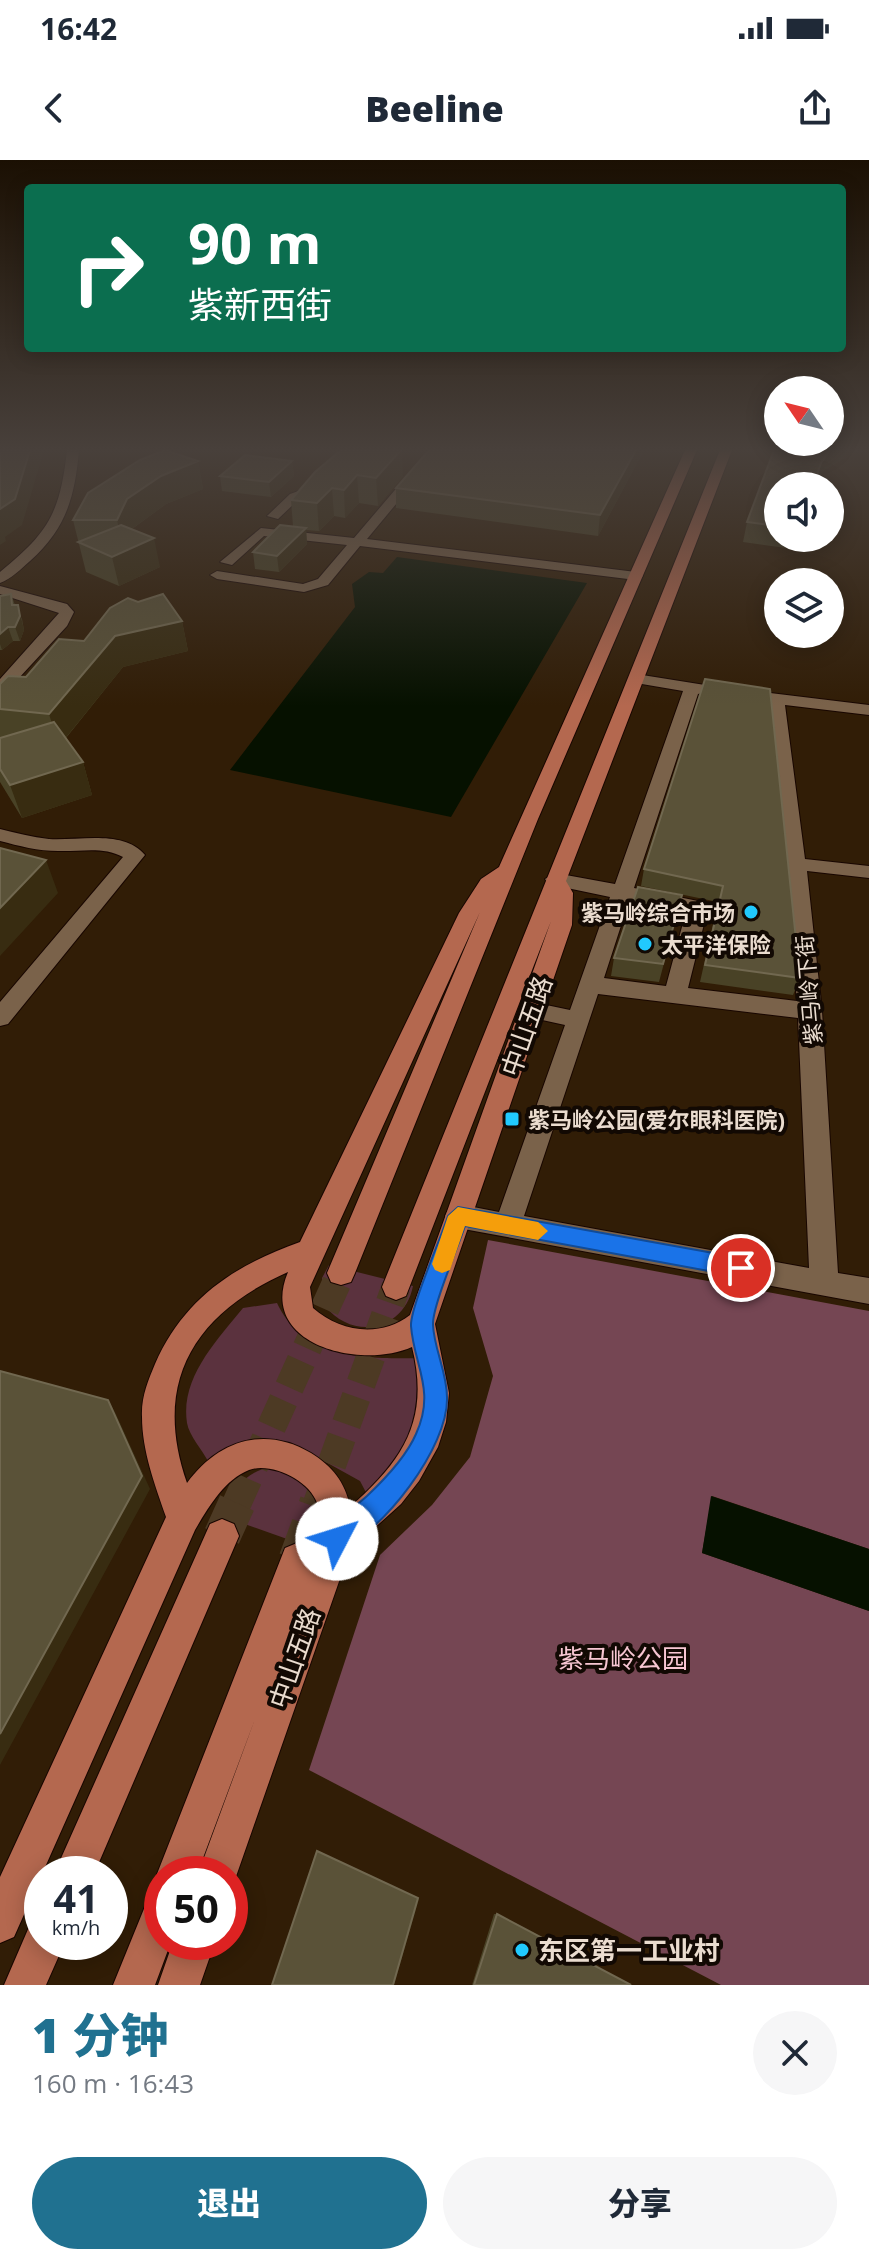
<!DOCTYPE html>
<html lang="zh">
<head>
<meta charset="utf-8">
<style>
  :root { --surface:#fff; --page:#f6f6f7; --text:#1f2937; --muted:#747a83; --accent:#207190 }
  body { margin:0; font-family:"Open Sans","Noto Sans SC",sans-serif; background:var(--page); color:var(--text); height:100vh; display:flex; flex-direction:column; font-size:30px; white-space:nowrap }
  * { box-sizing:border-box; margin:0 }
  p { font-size:26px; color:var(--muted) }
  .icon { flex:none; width:44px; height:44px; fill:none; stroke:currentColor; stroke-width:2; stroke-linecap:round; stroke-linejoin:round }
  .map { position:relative; height:1825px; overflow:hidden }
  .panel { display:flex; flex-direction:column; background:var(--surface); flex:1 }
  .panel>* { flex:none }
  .top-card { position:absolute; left:24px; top:24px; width:822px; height:168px; border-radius:8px; box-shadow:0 4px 20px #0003; background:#0b6e4f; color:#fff; overflow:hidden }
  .needle { width:52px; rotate:305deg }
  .tools { position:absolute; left:764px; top:216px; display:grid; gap:16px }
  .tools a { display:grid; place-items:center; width:80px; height:80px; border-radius:50%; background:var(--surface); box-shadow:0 4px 20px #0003; font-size:40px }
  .speed { position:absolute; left:24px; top:1696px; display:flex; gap:16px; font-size:40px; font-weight:700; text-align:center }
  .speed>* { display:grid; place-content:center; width:104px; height:104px; border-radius:50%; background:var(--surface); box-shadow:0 4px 20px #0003; line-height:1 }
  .speed small { font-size:20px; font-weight:400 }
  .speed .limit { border:12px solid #d22; background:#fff; color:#111 }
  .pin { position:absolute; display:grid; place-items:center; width:68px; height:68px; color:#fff; margin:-34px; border:4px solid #fff; border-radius:50%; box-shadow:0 2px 8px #0007 }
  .me { position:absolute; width:88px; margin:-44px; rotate:50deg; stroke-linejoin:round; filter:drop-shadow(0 0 6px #0008) }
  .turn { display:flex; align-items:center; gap:28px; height:168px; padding:0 32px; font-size:36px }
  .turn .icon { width:104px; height:104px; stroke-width:2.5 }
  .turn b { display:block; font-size:56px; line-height:68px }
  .round { display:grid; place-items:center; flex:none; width:84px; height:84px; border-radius:42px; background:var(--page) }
  .head { display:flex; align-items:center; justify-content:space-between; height:136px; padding:0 32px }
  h1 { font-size:48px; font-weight:800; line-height:60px; color:var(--accent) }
  .action { display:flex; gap:16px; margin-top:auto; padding:16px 32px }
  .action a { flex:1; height:92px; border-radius:48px; background:var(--accent); color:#fff; font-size:32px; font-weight:800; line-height:92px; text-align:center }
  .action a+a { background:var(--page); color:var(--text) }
  .status { display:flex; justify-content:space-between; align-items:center; height:56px; padding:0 40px; background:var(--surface); direction:ltr }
  .status svg { height:22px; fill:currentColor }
  header { display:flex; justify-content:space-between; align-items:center; height:104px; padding:0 32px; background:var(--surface); font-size:36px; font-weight:800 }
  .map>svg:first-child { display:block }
  .green { fill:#5b323e }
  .forest { fill:#754653 }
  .water { fill:#061100 }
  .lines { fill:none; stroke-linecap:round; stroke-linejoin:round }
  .major-tunnel-far1 { stroke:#4d3a24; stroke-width:29; stroke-dasharray:29 14; stroke-linecap:butt }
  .major-tunnel { stroke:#4d3a24; stroke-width:37; stroke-dasharray:37 19; stroke-linecap:butt }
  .minor-casing { stroke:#180600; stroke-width:2 }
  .major-casing { stroke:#180600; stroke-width:2 }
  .minor { fill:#7a624a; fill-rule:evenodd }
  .major { fill:#b4684f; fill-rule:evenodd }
  .wall { fill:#494226 }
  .shaded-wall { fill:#382c11 }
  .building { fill:#5a5238; stroke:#716850; stroke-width:2 }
  .route { fill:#1a73e8; stroke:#114b97; stroke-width:2 }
  .slow { fill:#f59e0b }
  .poi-dot { fill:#21c9fd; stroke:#120903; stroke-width:3 }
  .labels { text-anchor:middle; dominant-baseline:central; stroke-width:8; stroke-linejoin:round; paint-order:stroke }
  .poi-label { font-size:22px; font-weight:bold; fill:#eadccf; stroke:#120903; text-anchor:start }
  .street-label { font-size:22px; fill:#eadccf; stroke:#120903 }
  .near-street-label { font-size:26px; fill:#eadccf; stroke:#120903 }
  .near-park-label { font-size:26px; fill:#f7c6d2; stroke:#120903 }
  .near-poi-label { font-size:26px; font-weight:bold; fill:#eadccf; stroke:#120903; text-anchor:start }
</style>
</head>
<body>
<div class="status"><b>16:42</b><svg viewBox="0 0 49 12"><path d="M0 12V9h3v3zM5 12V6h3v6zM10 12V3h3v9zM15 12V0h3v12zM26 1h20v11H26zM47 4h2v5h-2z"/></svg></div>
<header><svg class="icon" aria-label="back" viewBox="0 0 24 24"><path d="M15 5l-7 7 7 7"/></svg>Beeline<svg class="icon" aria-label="share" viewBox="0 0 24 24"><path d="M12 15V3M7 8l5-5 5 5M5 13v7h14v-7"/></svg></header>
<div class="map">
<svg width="869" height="1825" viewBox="0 0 869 1825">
  <rect width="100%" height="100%" fill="#311d06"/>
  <!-- green -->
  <path class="green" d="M329,1105L413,1126C404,1171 353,1181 325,1146L322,1118Z
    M277,1143C304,1201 370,1199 426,1198L424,1260L371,1342L360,1321L297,1286L250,1282L208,1301C202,1290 189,1275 187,1263C180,1218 217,1180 243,1148Z
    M286,1304L325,1335L318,1390L222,1356C233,1324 251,1307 286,1304Z"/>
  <!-- forest -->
  <path class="forest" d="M488,1080L869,1151V1389L712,1336L702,1393L869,1451V1825H721L309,1610L380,1395L432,1345L470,1297L493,1216L473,1148Z"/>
  <!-- water -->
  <path class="water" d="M397,397L587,423L451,657L230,610L355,447L352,424L369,412L383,413Z
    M711,1336L869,1389V1451L702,1393Z"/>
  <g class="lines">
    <!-- major-tunnel-far1 -->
    <path class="major-tunnel-far1" d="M236,1345L341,1113
      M317,1345L396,1127"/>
    <!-- major-tunnel -->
    <path class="major-tunnel" d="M222,1376L237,1343
      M297,1400L318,1343"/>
    <!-- minor casing -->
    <g class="minor-casing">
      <path id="minor" d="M67,290H79C75,337 66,369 30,401C21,409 11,419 0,423V412C49,372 60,353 67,290Z
        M429,290H441L367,379L636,412L643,416L636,420L360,386L328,425L304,432L217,419L210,415L217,411L303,424L318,419L347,385L264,376L232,405L220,402L261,368L354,378Z
        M321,323L327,327L318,336L298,340L278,359L267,356L290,334Z
        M0,426L67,444L74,452L67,466L6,532L0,534V519L59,453L0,434Z
        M636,514L705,525L713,530L698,534L634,728L698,741L708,748L688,828L797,841L768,543L753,537L761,532L869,545V555L785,545L805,699L869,706V718L807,711L822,851L838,1113L869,1118V1144L458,1068L449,1064L445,1056L449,1048L458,1044L499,1052L565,865L524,856L521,850L532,842L570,850L610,737L548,724L545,719L555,713L615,724L683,531L630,522L628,519ZM629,741L686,752L666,826L604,818ZM598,834L798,858L809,1108L524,1056Z
        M0,669C16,673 32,677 49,679C78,681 124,669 145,695L8,864L0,866V842L123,697C103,686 80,692 58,691C38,691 19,686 0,681Z"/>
    </g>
    <!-- major casing -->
    <g class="major-casing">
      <path id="major" d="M685,290H697L538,659L355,1113L351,1122L341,1125L331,1122L327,1113L480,752L310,1127L313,1148C340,1172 380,1178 410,1155L551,761L406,1136L396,1140L386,1136L382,1127L720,290H732L566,721L573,733L572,765L435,1164L449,1233L446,1262L438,1287L419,1321L401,1344L350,1390L232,1728L230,1714H198L255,1559L197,1714H162V1726L157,1714L285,1388L297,1383L309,1388L313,1399C320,1381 323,1362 317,1343C309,1320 271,1302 249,1310C224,1320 208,1348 195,1370L14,1777L0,1783V1717L166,1357C155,1325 142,1291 142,1257C141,1237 148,1221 155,1204C184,1138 235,1105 300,1082L459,753L481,719L499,707ZM288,1112C257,1185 361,1210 412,1187C430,1259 404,1300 350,1347C345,1322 332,1306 311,1293C264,1265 218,1281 187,1323C152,1223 193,1154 288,1112Z
        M222,1359L234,1364L239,1376L94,1714H54L210,1364Z
        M162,1733V1782H171L155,1825H113L148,1739Z
        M42,1762V1782H65L46,1825H4L29,1767Z
        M173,1782H215L200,1825H158Z"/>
    </g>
    <!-- minor -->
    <use href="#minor" class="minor"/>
    <!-- major -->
    <use href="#major" class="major"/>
  </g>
  <!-- wall -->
  <path class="wall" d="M429,290H644L598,376L396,348V328Z
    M774,290H859L824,310L815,326H778V378H797L793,389L743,382L747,362Z
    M198,301L203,329L166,344L132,369L160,407L119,426L86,412L73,360Z
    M292,301L294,316L271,337L222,331L220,316Z
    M315,312L403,316L378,346L359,343L345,358L334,356L319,371L306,370L307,384L279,412L255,409L253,392L293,366L291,340Z
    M11,434L15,445L22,459L24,470L20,481H13L2,490H0V436Z
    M182,461L188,491L123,507L66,578L83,602L92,635L22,658L0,622V524L26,517L84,481Z
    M705,519L800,818L793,835L700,822L718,742L641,726L644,709Z
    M682,735L659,822L611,816L614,798Z
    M494,1754H497L631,1825H472Z"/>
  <!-- shaded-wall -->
  <path class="shaded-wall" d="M30,290H44L22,365L5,377L6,381L0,385V349Z
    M401,290H402L403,316L378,346L376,318Z
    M636,290H644L598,376L600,355Z
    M830,290H859L824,310L815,326H813L821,303Z
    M198,301L203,329L166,344L133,368L123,388L117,360L127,339L161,316Z
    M292,301L294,316L271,337L269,322Z
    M357,315L359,343L345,358L344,330Z
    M332,328L334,356L319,371L317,343Z
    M306,368L307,384L279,412L277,396Z
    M154,378L160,407L119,426L112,397Z
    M18,445L24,470L20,481L15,467Z
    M182,461L188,491L123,507L59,586L49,554L115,476Z
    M8,467L13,481L2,490L0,484V474Z
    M83,602L92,635L22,658L10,625Z
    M46,700L58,733L0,796V748Z
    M108,1240L116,1254L150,1329L0,1605V1574Z
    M418,1738L419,1739L394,1825H393Z"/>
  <!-- building -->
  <path class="building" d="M0,290H30L15,339L0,349Z
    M165,290L198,301L161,316L127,339L117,360H73L88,333L140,300Z
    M341,290H401L376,318L357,315L344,330L332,328L317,343L291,340L315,312Z
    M429,290H636L600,355L396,328Z
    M774,290H830L821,303L813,326H778V366L747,362Z
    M245,295L292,301L269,322L220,316Z
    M121,365L154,378L112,397L78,382Z
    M280,365L306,368L277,396L253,392Z
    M11,434L12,445H18L20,456L15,467H8L0,474V436Z
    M163,434L182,461L115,476L49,554L0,549V524L8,516L26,517L59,479L84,481L110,448L128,438L138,442Z
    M705,519L770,529L800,818L705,805L723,726L644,709Z
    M54,562L83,602L10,625L0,609V578Z
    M0,688L46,700L0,748Z
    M638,727L682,735L663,804L614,798Z
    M0,1211L108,1240L142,1316L0,1574Z
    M317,1691L418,1738L393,1825H272Z
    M497,1754L631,1825H474Z"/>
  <!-- sky -->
  <linearGradient id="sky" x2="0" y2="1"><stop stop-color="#1b1003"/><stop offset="0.53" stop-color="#48403b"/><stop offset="1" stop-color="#48403b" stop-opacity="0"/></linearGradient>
  <rect width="869" height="546" fill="url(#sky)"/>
  <!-- route -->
  <path class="route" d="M458,1047L741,1098L749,1101L752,1108L749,1114L741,1117L465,1066C458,1087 432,1147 433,1165C434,1189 447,1212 447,1237C449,1287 382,1373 337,1392L328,1388L324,1379C332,1361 353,1349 367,1336C385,1319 406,1297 416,1274C436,1230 414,1206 411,1166C410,1148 441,1078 448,1056Z"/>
  <!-- slow -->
  <path class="slow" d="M458,1047L538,1062L548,1071L538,1080L465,1066L450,1110L442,1113L435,1110L432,1104L448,1056Z"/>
  <!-- markers -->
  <g class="poi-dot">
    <circle cx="751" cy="752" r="8"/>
    <circle cx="645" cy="784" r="8"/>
    <rect x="504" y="951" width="16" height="16" rx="4"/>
    <circle cx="522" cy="1790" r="8"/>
  </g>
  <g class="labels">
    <!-- poi labels -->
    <g class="poi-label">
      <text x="735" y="752" text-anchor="end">紫马岭综合市场</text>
      <text x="661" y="784">太平洋保险</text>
      <text x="528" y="959">紫马岭公园(爱尔眼科医院)</text>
    </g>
    <!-- street labels -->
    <g class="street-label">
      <text transform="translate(808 830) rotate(-95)">紫马岭下街</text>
    </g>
    <!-- near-street labels -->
    <g class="near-street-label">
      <text transform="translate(526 866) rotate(-71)">中山五路</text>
      <text transform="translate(294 1498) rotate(-71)">中山五路</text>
    </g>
    <!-- near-park labels -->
    <g class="near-park-label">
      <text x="623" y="1498">紫马岭公园</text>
    </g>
    <!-- near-poi labels -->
    <g class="near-poi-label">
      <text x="538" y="1790">东区第一工业村</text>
    </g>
  </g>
</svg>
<div class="tools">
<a><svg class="needle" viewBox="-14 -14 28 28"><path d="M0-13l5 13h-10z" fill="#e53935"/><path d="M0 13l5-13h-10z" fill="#747a83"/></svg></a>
<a><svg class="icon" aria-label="sound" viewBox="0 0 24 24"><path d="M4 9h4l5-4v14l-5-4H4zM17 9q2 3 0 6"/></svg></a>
<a><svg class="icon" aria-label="layers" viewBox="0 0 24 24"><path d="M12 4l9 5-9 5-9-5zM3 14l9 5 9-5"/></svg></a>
</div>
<div class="speed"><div>41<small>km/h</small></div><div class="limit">50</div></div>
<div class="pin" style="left:741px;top:1108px;background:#d93025"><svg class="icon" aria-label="arrive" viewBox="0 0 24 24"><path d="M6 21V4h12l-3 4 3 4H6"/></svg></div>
<svg class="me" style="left:337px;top:1379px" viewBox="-20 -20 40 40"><circle r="19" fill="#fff"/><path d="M0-13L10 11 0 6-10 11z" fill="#1a73e8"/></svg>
<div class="top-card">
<div class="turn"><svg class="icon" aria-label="right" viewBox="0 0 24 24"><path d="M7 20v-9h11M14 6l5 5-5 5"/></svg><div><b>90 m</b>紫新西街</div></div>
</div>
</div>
<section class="panel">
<div class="head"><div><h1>1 分钟</h1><p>160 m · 16:43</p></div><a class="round"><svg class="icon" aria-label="close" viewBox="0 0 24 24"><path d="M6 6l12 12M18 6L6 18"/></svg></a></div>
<div class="action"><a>退出</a><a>分享</a></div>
</section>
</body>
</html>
